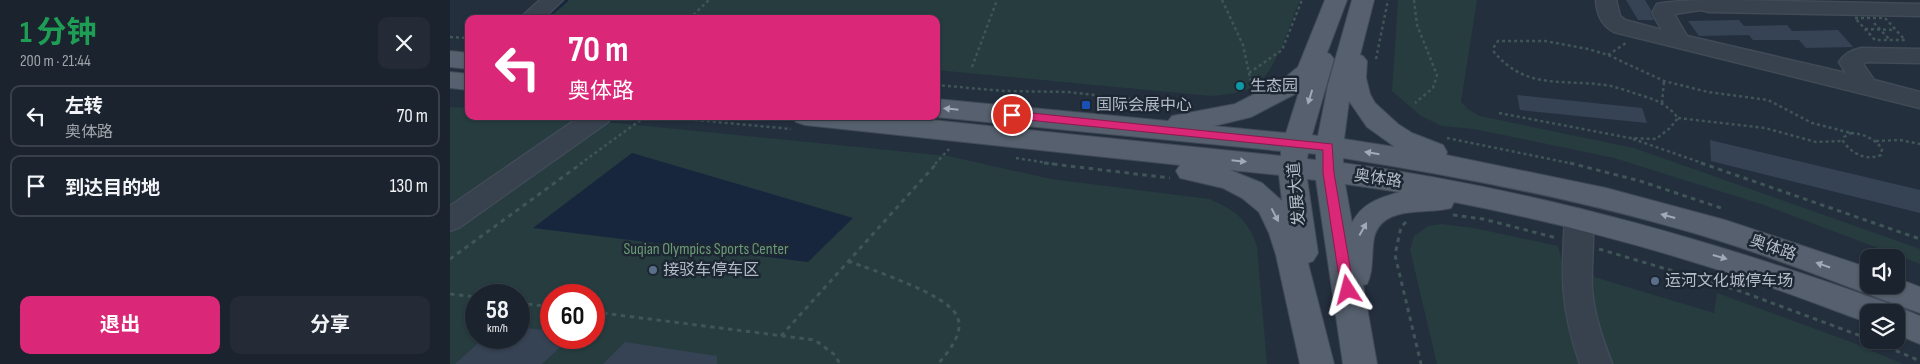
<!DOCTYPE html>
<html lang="zh">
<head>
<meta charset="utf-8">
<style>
  :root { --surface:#1b232e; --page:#242b36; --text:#f1f3f6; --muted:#a0a4aa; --line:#39404a; --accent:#db2777 }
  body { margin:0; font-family:"Sofia Sans Condensed","Noto Sans SC",sans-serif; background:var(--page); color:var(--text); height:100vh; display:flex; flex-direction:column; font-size:19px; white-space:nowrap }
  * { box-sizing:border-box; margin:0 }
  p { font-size:16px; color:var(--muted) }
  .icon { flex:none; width:28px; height:28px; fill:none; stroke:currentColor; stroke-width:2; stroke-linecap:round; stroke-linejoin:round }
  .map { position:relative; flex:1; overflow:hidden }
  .panel { display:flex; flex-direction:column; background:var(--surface); width:450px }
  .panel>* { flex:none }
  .banner { position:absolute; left:15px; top:15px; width:475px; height:105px; border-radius:10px; box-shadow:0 1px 4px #0004,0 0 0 1px var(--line); background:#db2777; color:#fff; overflow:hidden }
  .tools { position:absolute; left:1410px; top:249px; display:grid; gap:10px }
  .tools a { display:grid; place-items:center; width:45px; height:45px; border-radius:10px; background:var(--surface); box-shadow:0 1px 4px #0004,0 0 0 1px var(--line); font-size:25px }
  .speed { position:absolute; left:15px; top:284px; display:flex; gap:10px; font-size:25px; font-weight:700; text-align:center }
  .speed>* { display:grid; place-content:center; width:65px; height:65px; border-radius:50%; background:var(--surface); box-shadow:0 1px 4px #0004,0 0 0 1px var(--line); line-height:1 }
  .speed small { font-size:12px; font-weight:400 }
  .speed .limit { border:8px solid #d22; background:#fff; color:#111 }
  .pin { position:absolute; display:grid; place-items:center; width:42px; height:42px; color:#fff; margin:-21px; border:2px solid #fff; border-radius:50%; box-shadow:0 1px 5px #0007 }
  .me { position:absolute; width:55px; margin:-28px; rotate:351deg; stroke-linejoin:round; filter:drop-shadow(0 0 4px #0008) }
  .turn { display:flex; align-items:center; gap:18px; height:105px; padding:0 20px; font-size:22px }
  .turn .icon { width:65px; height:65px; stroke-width:2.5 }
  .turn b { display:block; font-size:35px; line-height:42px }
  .round { display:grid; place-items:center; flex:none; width:52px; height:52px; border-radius:10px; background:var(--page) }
  .head { display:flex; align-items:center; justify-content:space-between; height:85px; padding:0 20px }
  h1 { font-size:30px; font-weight:700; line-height:38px; color:#1e9e55 }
  .cta { display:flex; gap:10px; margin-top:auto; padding:10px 20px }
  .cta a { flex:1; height:58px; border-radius:10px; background:var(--accent); color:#fff; font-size:20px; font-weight:700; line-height:58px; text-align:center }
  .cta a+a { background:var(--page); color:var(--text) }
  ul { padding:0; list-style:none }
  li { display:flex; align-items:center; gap:15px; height:62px; margin:0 10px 8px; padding:0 10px; border:2px solid var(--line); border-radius:10px }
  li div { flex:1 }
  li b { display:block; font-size:19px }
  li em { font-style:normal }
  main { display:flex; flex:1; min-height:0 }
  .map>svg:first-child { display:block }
  .green { fill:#263c3f; fill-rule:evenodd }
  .water { fill:#17263c }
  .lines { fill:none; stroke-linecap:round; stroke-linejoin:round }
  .stream { stroke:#17263c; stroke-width:4.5 }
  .building { fill:#364354 }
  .minor-casing { stroke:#414a57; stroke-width:3 }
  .major-casing { stroke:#414a57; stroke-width:2 }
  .path-far1 { stroke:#3f5557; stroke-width:2.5; stroke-dasharray:3 3; stroke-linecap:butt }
  .path { stroke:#3f5557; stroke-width:3; stroke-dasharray:4.5 4.5; stroke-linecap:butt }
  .minor { fill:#38414e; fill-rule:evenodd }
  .major { fill:#56606e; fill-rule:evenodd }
  .oneway { fill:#a1aab7 }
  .route { fill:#db2777; stroke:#8e194d }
  .culture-dot { fill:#0f9aa8; stroke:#1d2633; stroke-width:2 }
  .transit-dot { fill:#1a4fb4; stroke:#1d2633; stroke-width:2 }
  .service-dot { fill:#5c6f8a; stroke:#1d2633; stroke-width:2 }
  .labels { text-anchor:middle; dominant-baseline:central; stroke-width:5; stroke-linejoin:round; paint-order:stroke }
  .poi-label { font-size:16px; fill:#b4bcc9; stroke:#1d2633; text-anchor:start }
  .street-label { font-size:16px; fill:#b4bcc9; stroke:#1d2633 }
  .park-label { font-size:16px; fill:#6b9a76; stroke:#1d2633 }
</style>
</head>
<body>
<main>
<section class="panel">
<div class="head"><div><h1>1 分钟</h1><p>200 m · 21:44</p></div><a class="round"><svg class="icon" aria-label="close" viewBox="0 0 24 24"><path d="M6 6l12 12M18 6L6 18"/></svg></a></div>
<ul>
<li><svg class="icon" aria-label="left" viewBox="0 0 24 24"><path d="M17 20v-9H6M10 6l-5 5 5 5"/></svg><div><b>左转</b><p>奥体路</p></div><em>70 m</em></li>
<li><svg class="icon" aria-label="arrive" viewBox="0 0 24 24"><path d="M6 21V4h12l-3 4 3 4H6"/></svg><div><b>到达目的地</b></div><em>130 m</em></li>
</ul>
<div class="cta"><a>退出</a><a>分享</a></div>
</section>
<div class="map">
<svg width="1470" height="364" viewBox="0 0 1470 364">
  <rect width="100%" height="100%" fill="#242f3e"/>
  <!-- green -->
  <path class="green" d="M106,0H850C838,27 830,62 809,83C799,92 775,95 761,96L486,70V19H83Z
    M948,0H1027L1011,102L1019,110L1030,116L1184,148L1470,249V264L1314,205L1164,158L1024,129L992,126L971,116L942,91Z
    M0,107L19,108V116H96L498,156L601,179L759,199C784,209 799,220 807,247L817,364H0ZM26,295H69V338H26ZM101,295H144V338H101Z
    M991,224L1024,228L1108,246L1113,265L1144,274V277L1264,313L1267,293L1401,342L1453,364H987L960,250L964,236L978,226Z"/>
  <!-- water -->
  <path class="water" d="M182,153L403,218L358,262L83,228Z"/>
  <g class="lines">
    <!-- stream -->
    <path class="stream" d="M94,19L116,0"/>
  </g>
  <!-- building -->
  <path class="building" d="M1176,0H1195L1201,10L1200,14L1204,20H1188Z
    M1289,20L1294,26L1337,25L1342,31L1388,30L1403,47L1356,48L1349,40H1303L1299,35L1249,36L1238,21Z
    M1067,95L1192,108L1197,123L1070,110Z
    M1260,140L1470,190V213L1261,161Z
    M69,327L101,331V338H120L92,364H5L34,338H69Z
    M175,342L267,356V364H153Z"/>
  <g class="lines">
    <!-- minor casing -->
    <g class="minor-casing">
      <path id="minor" d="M90,0H113L93,19H69Z
        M1146,0H1166L1170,16L1175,20L1212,30L1202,13L1207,4C1229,0 1254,0 1277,0L1470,4V16L1259,12L1251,10L1224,14L1237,36L1396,73L1389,62C1394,54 1402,50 1411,48L1470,49V63L1416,62L1413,64L1424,80L1470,92V108L1164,32C1151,25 1147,14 1146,0Z
        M131,116H161L158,122L10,227L0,231V206Z
        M1129,209L1139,213C1147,227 1140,269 1142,289C1144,316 1153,339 1162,364H1130C1111,309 1111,278 1115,220L1119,213Z"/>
    </g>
    <!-- major casing -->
    <g class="major-casing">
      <path id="major" d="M875,0H897L877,53L880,54L884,59L862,135L868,136L878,85L902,0H924L910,55L913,56L917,61L916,78L920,94L925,103L948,124L962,133L993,145L997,152L996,155L1156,188L1275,220L1419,268V285H1446V278L1470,287V313C1403,290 1338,262 1270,241C1147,203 1020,178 893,158V163C1079,188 1260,239 1437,303L1440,309L1446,306L1470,316V344L1446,334V312H1419V323C1382,310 1345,295 1308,283C1209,249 1107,222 1004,202L1001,208C976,215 932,204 924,238C921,254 924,270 917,284L913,285L927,364H893L866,180L857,179L868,253L863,261L858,263L884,364H850L826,255L819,233L809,212L792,198L773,188L730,178L726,171L730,165L355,125L346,122L342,116H443L831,156V151L486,117V99L718,121L722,116L785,104L832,80L848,67ZM849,92L836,133L764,126L801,117ZM899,101L917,127L945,147L894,139ZM858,153L866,154V160L857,159ZM780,170L829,175L832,201L812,183ZM895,184L950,192C929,198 912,203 902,223Z
        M0,51L19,53V69L0,67Z
        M0,72L19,74V90L0,88Z"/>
    </g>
    <!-- path-far1 -->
    <path class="path-far1" d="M772,0L793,45L802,87
      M964,0L967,25L987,75L983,88L965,103
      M1405,18H1435L1455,40H1425Z
      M239,19L259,0
      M1424,23L1440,40
      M1415,29L1445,30
      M0,37L19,38
      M1158,55L1176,43
      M926,59L938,0
      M522,67L547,0
      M799,73L832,50L852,0
      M486,85L554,91L618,92L732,105
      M1212,103L1214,81
      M1049,113L1180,138L1206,139L1220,128L1228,118C1219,106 1207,100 1193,96C1180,92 1168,87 1155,85C1111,79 1076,90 1044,52V47L1048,41H1095L1138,49L1158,55L1214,81L1258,92L1318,100L1362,123L1401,133
      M203,116L341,129
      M1228,118L1315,128L1366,142L1393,141
      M1401,133C1414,134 1424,138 1432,149L1431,155C1416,161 1402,154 1393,141L1394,137Z
      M997,138L1124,164
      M1183,139L1255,164
      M1426,141L1450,140L1470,144
      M566,158L604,164
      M130,164L196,116
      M485,164L499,149"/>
    <!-- path -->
    <path class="path" d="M594,163L720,178
      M1120,163L1190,181L1274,209
      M1251,163L1470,239
      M1003,215L1033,219L1107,238
      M956,222L951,227L945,255L971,364
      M1149,249L1287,290L1419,339
      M0,259L132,163
      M398,261C422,270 497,294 507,316C515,333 498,352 488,364
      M0,294L26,297
      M69,303L101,307
      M144,312L365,340L385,355L390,364
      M331,336L487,163
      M1421,340L1470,361"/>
    <!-- minor -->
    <use href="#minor" class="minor"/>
    <!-- major -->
    <use href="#major" class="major"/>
  </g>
  <!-- one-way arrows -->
  <defs><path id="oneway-solid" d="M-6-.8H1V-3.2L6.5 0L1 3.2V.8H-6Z" transform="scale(1.25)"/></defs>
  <g class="oneway">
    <use href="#oneway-solid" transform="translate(860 97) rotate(107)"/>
    <use href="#oneway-solid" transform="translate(501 109) rotate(-174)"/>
    <use href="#oneway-solid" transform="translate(922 153) rotate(-171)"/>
    <use href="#oneway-solid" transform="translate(789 161) rotate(6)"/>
    <use href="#oneway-solid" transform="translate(825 215) rotate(62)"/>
    <use href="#oneway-solid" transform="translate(1218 216) rotate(-165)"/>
    <use href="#oneway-solid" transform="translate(913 229) rotate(-61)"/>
    <use href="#oneway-solid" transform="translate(1270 257) rotate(16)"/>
    <use href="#oneway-solid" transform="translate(1373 265) rotate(-161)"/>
  </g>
  <!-- route -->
  <path class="route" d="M562,111L882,144L884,173L904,290L902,293L898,295L893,293L891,290L873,173V150L558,118L556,115Z"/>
  <!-- markers -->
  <circle class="culture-dot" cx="790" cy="86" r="5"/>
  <rect class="transit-dot" x="631" y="100" width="10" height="10" rx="2.5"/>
  <g class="service-dot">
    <circle cx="203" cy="270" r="5"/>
    <circle cx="1205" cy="281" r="5"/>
  </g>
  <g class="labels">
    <!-- poi labels -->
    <g class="poi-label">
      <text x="800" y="86">生态园</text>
      <text x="646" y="105">国际会展中心</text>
      <text x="213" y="270">接驳车停车区</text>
      <text x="1215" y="281">运河文化城停车场</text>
    </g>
    <!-- street labels -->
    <g class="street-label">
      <text transform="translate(928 179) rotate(8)">奥体路</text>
      <text transform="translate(847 194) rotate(-95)">发展大道</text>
      <text transform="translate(1323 248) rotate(19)">奥体路</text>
    </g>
    <!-- park labels -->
    <g class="park-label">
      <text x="256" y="249">Suqian Olympics Sports Center</text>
    </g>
  </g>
</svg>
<div class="tools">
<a><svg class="icon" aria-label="sound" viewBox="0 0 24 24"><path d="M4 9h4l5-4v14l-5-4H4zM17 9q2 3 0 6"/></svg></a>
<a><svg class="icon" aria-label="layers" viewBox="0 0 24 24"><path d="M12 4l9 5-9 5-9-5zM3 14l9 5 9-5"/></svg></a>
</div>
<div class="speed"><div>58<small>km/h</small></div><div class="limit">60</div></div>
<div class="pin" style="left:562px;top:115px;background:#d93025"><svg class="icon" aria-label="arrive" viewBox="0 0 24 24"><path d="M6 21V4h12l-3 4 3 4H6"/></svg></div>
<svg class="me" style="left:898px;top:290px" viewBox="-20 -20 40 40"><path d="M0-17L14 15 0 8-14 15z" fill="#db2777" stroke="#fff" stroke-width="4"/></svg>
<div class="banner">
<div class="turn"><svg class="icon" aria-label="left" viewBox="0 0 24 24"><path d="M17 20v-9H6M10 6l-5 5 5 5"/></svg><div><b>70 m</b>奥体路</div></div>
</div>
</div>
</main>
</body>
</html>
